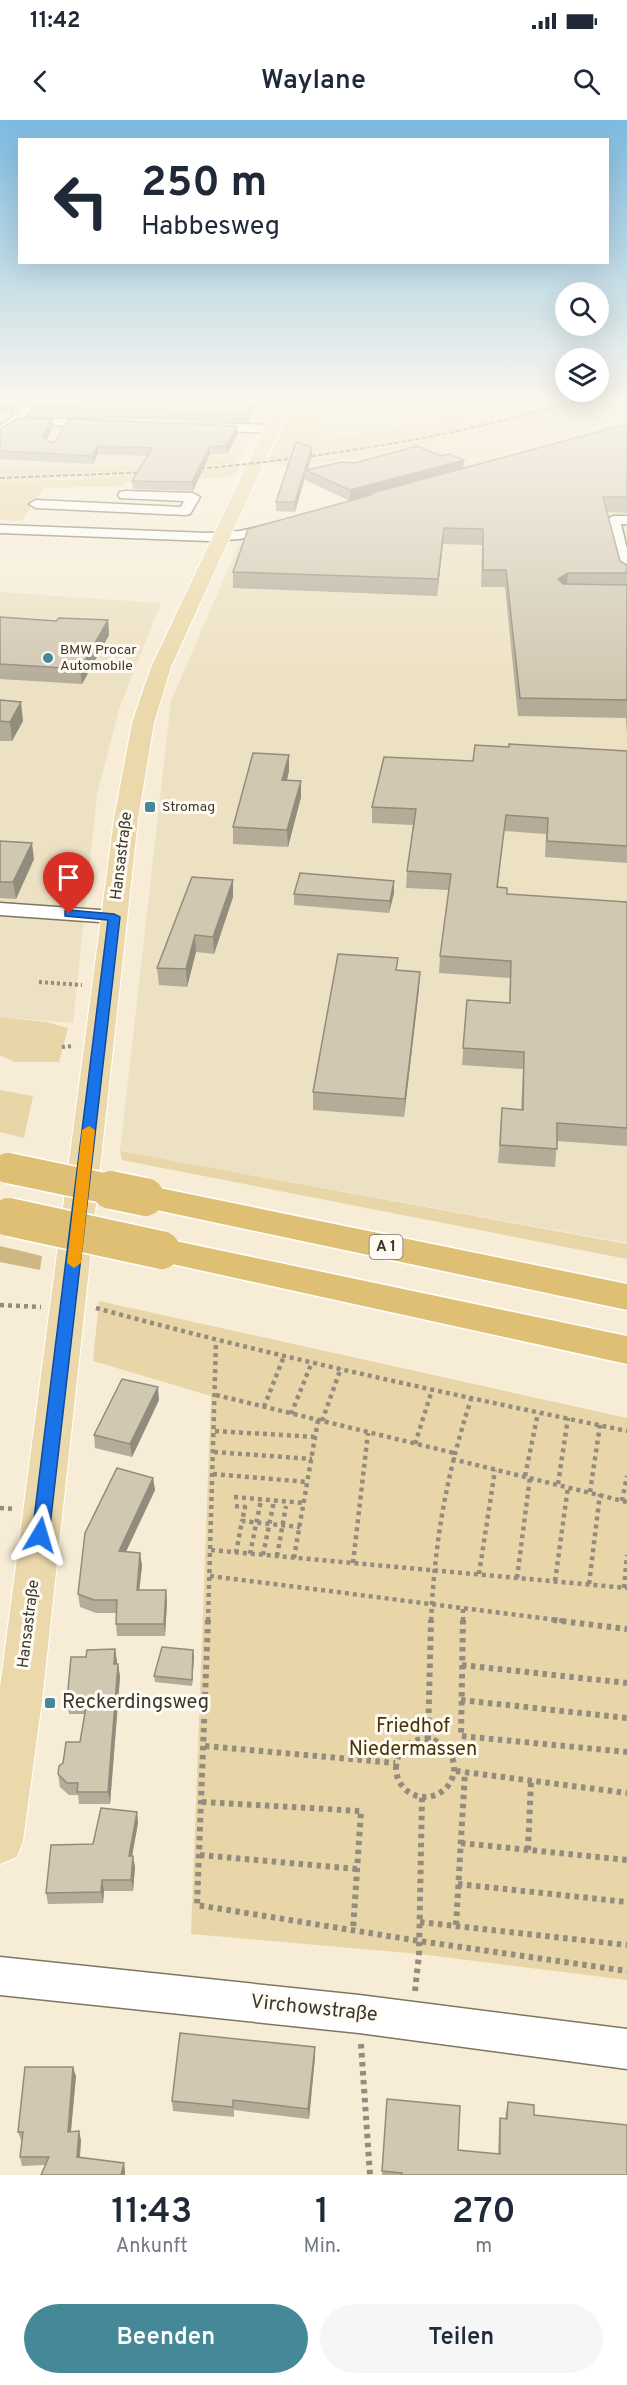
<!DOCTYPE html>
<html lang="de">
<head>
<meta charset="utf-8">
<style>
  :root { --surface:#fff; --page:#f6f6f7; --text:#1f2937; --muted:#747a83; --accent:#458898 }
  body { margin:0; font-family:Overpass,sans-serif; background:var(--page); color:var(--text); height:100vh; display:flex; flex-direction:column; font-size:22px; white-space:nowrap }
  * { box-sizing:border-box; margin:0 }
  p { font-size:20px; color:var(--muted) }
  .icon { flex:none; width:33px; height:33px; fill:none; stroke:currentColor; stroke-width:2; stroke-linecap:round; stroke-linejoin:round }
  .map { position:relative; height:2055px; overflow:hidden }
  .details { display:flex; flex-direction:column; background:var(--surface); flex:1 }
  .details>* { flex:none }
  .hud { position:absolute; left:18px; top:18px; width:591px; height:126px; border-radius:0px; box-shadow:0 6px 24px #0002; background:#fff; color:var(--text); overflow:hidden }
  .tools { position:absolute; left:555px; top:162px; display:grid; gap:12px }
  .tools a { display:grid; place-items:center; width:54px; height:54px; border-radius:50%; background:var(--surface); box-shadow:0 6px 24px #0002; font-size:30px }
  .pin { position:absolute; display:grid; place-items:center; width:51px; height:51px; color:#fff; margin:-62px -26px; border-radius:50% 50% 50% 0; rotate:-45deg; box-shadow:0 0 6px #0007 }
  .pin .icon { rotate:45deg }
  .me { position:absolute; width:66px; margin:-33px; rotate:7deg; stroke-linejoin:round; filter:drop-shadow(0 0 4px #0008) }
  .turn { display:flex; align-items:center; gap:21px; height:126px; padding:0 24px; font-size:27px }
  .turn .icon { width:78px; height:78px; stroke-width:2.5 }
  .turn b { display:block; font-size:42px; line-height:51px }
  .eta { display:flex; justify-content:space-evenly; align-items:center; height:102px; text-align:center }
  .eta b { font-size:36px; font-weight:600; line-height:42px }
  .button { display:flex; gap:12px; margin-top:auto; padding:12px 24px }
  .button a { flex:1; height:69px; border-radius:36px; background:var(--accent); color:#fff; font-size:24px; font-weight:600; line-height:69px; text-align:center }
  .button a+a { background:var(--page); color:var(--text) }
  .status { display:flex; justify-content:space-between; align-items:center; height:42px; padding:0 30px; background:var(--surface); direction:ltr }
  .status svg { height:16px; fill:currentColor }
  header { display:flex; justify-content:space-between; align-items:center; height:78px; padding:0 24px; background:var(--surface); font-size:27px; font-weight:600 }
  .map>svg:first-child { display:block }
  .built { fill:#ede1c3 }
  .green { fill:#e9d6a8 }
  .forest { fill:#ceb782 }
  .lines { fill:none; stroke-linecap:round; stroke-linejoin:round }
  .minor-casing { stroke:#7e7562; stroke-width:3 }
  .major-casing { stroke:#fff; stroke-width:2 }
  .highway-casing { stroke:#fff; stroke-width:3 }
  .path-far2 { stroke:#948d7f; stroke-width:4; stroke-dasharray:3 3; stroke-linecap:butt }
  .path-far1 { stroke:#948d7f; stroke-width:4.5; stroke-dasharray:4 4; stroke-linecap:butt }
  .path { stroke:#948d7f; stroke-width:6; stroke-dasharray:4.5 4.5; stroke-linecap:butt }
  .minor { fill:#fff; fill-rule:evenodd }
  .major { fill:#ecd9ab; fill-rule:evenodd }
  .highway { fill:#dfbf73; fill-rule:evenodd }
  .rail { stroke:#7c7569; stroke-width:2; stroke-dasharray:5 2; stroke-linecap:butt }
  .highway-bridge-far1-casing { stroke:#fff; stroke-width:33; stroke-linecap:butt }
  .highway-bridge-casing { stroke:#fff; stroke-width:41; stroke-linecap:butt }
  .highway-bridge-far1 { stroke:#dfbf73; stroke-width:30 }
  .highway-bridge { stroke:#dfbf73; stroke-width:38 }
  .wall { fill:#b4ac99 }
  .shaded-wall { fill:#928c7d }
  .building { fill:#d1c8b2; stroke:#928c7d; stroke-width:1.5 }
  .route { fill:#1a73e8; stroke:#114b97; stroke-width:1.5 }
  .slow { fill:#f59e0b }
  .poi-dot { fill:#458898; stroke:#fffbf2; stroke-width:2 }
  .labels { text-anchor:middle; dominant-baseline:central; stroke-width:6; stroke-linejoin:round; paint-order:stroke }
  .far-poi-label { font-size:14px; fill:#3b372f; stroke:#fffbf2; text-anchor:start }
  .shield { fill:#fffbf2; stroke:#76726a; stroke-width:1.5 }
  .shield-label { font-size:15px; font-weight:bold; fill:#3b372f }
  .street-label { font-size:16px; fill:#3b372f; stroke:#fffbf2 }
  .near-poi-label { font-size:20px; fill:#3b372f; stroke:#fffbf2; text-anchor:start }
  .near-park-label { font-size:20px; fill:#453509; stroke:#fffbf2 }
  .near-street-label { font-size:20px; fill:#3b372f; stroke:#fffbf2 }
</style>
</head>
<body>
<div class="status"><b>11:42</b><svg viewBox="0 0 49 12"><path d="M0 12V9h3v3zM5 12V6h3v6zM10 12V3h3v9zM15 12V0h3v12zM26 1h20v11H26zM47 4h2v5h-2z"/></svg></div>
<header><svg class="icon" aria-label="back" viewBox="0 0 24 24"><path d="M15 5l-7 7 7 7"/></svg>Waylane<svg class="icon" aria-label="search" viewBox="0 0 24 24"><circle cx="10" cy="10" r="6"/><path d="M15 15l6 6"/></svg></header>
<div class="map">
<svg width="627" height="2055" viewBox="0 0 627 2055">
  <rect width="100%" height="100%" fill="#f7edd7"/>
  <!-- built -->
  <path class="built" d="M40,279H270L243,336L126,346L0,348V302H19Z
    M324,279H568L474,304L457,299L320,320Z
    M575,279H593L558,293L520,302L402,326L292,342L273,344L269,340L344,330L477,306Z
    M611,279H627V1123L120,1031L171,581L240,421L418,372L348,339L492,310L512,313Z
    M236,343L239,347L127,357L0,361V356L124,352Z
    M0,472L161,483L119,589L97,675L73,903L0,897Z"/>
  <!-- green -->
  <path class="green" d="M297,279H324L320,320L457,299L474,304L575,279C482,311 367,330 269,340Z
    M593,279H611L511,313L492,310L348,339L297,347L273,344C337,337 401,326 464,313C508,304 551,295 593,279Z
    M243,336L236,343C157,351 79,354 0,356V348L126,346Z
    M239,347L233,356L222,358L125,362L122,366L43,368L22,401L0,400V361L70,360Z
    M0,897L46,902L68,908L59,942H14L0,935Z
    M0,970L33,976L24,1018L0,1012Z
    M120,1031L627,1124V1139L122,1040Z
    M99,1181L627,1298V1860L419,1834L191,1814L211,1276L93,1241Z"/>
  <!-- forest -->
  <path class="forest" d="M0,1126L42,1136L40,1150L0,1142Z"/>
  <g class="lines">
    <!-- minor casing -->
    <g class="minor-casing">
      <path id="minor" d="M27,279H39L24,298L101,299L107,303L101,307L18,304L0,315V306L12,297Z
        M204,303L272,305L278,309L272,313L200,310V304Z
        M125,371L193,373L200,377L190,394L185,395L36,388L29,384L36,380L181,387L184,381L120,378L118,375L120,372Z
        M627,396V404H621L627,429V461L620,457L606,400L613,396Z
        M278,402L283,403L285,406L283,409L240,419L208,421L0,413V405L208,413L240,411Z
        M0,783L114,791L121,793L124,797L121,801L114,803L0,795Z
        M0,1837L359,1875L627,1909V1949L359,1913L0,1875Z"/>
    </g>
    <!-- major casing -->
    <g class="major-casing">
      <path id="major" d="M278,279H293L171,547L154,603L138,699L42,1581L23,1721L17,1737L0,1744V1567L114,699L132,603L151,547Z"/>
    </g>
    <!-- highway casing -->
    <g class="highway-casing">
      <path id="highway" d="M145,1065L627,1164V1190L133,1085L128,1077L133,1069Z
        M161,1118L627,1216V1244L149,1139L143,1130L149,1121Z"/>
    </g>
    <!-- path-far2 -->
    <path class="path-far2" d="M39,862L82,865
      M62,927L74,926"/>
    <!-- path-far1 -->
    <path class="path-far1" d="M0,1185L41,1187
      M96,1188C271,1236 449,1274 627,1311
      M216,1275L454,1333
      M264,1287L284,1236
      M291,1294L312,1242
      M322,1301L341,1248
      M215,1311L316,1317
      M415,1324L432,1270
      M214,1332L312,1339
      M452,1339L627,1382
      M213,1354L308,1362
      M525,1356L538,1293
      M558,1364L568,1298
      M590,1372L600,1305
      M234,1377L304,1383
      M622,1381L627,1356
      M235,1386L245,1387L242,1401
      M0,1388L14,1389
      M211,1430L627,1468
      M236,1433L242,1401L300,1407
      M250,1434L261,1380
      M263,1435L274,1381
      M277,1436L286,1386
      M294,1438L318,1300
      M353,1443L368,1313
      M479,1454L495,1350
      M210,1456L565,1501
      M517,1458L530,1357
      M555,1461L568,1367
      M589,1464L600,1374
      M624,1468L627,1435
      M208,1501L216,1221
      M431,1501C435,1419 446,1357 471,1279
      M463,1501V1489"/>
    <!-- path -->
    <path class="path" d="M208,1500L197,1785L419,1821L627,1851
      M463,1500L461,1616L627,1632
      M553,1500L627,1509
      M462,1545L627,1563
      M461,1580L627,1598
      M396 1648a29 29 0 1 1 58 0a29 29 0 1 1-58 0Z
      M428,1620L431,1500
      M205,1626L395,1643
      M456,1651L627,1673
      M202,1682L361,1691L353,1810
      M461,1723L627,1740
      M528,1730L531,1661
      M200,1735L357,1749
      M458,1764L627,1782
      M420,1802L627,1825
      M456,1805L465,1652
      M415,1871L419,1834L422,1677
      M361,1924L370,2055"/>
    <!-- minor -->
    <use href="#minor" class="minor"/>
    <!-- major -->
    <use href="#major" class="major"/>
    <!-- highway -->
    <use href="#highway" class="highway"/>
    <!-- rail -->
    <path class="rail" d="M186,350C321,338 453,318 583,279
      M0,358L153,352"/>
    <!-- highway-bridge-far1 casing -->
    <g class="highway-bridge-far1-casing">
      <path id="highway-bridge-far1" d="M8,1048L118,1071"/>
    </g>
    <!-- highway-bridge casing -->
    <g class="highway-bridge-casing">
      <path id="highway-bridge" d="M111,1070L145,1077
        M9,1097L161,1130"/>
    </g>
    <!-- highway-bridge-far1 -->
    <use href="#highway-bridge-far1" class="highway-bridge-far1"/>
    <!-- highway-bridge -->
    <use href="#highway-bridge" class="highway-bridge"/>
  </g>
  <!-- wall -->
  <path class="wall" d="M0,279L14,280L15,289L10,294L0,293Z
    M33,279H266L262,287H255L248,301L245,302L29,295V286Z
    M427,279H478L453,288Z
    M482,279H525L504,286Z
    M52,299L53,307L46,320L51,323L237,306L238,314L227,334H210L193,371L133,369L132,361L147,336L98,334L93,344L0,339V310Z
    M627,304V393L607,392L620,441L627,445V615L626,598L518,596L505,467H481L482,425L443,424L437,476L233,468V452L350,381L305,360V357L295,392L276,391V382L312,336L308,349L463,348Z
    M0,497L56,501L108,500L109,515L82,564L0,559Z
    M0,580L23,601L12,621H0Z
    M509,627L627,631V743L545,737L546,714L504,711L498,767L507,774L627,782V1026L557,1021L555,1047L498,1043L502,988L521,990L523,949L462,945L467,880L509,883L510,858L439,853L440,836L449,770L406,768L407,751L413,705L372,703V687L473,641Z
    M289,651L287,660L301,661V677L288,727L233,724V707Z
    M0,721L34,739L16,779L0,778Z
    M233,760V777L214,834L196,832L187,867L159,865L157,848Z
    M394,773L389,793L294,785V774Z
    M398,850L419,869L404,997L313,990V972Z
    M159,1280L132,1337L95,1328L94,1315Z
    M153,1358L155,1370L126,1432L140,1433L142,1446L139,1470H166L167,1482L165,1516H117L116,1504V1493H96L80,1487L78,1474Z
    M115,1529L117,1544H118L120,1557L110,1684H79L78,1675H69L60,1667L58,1654L63,1643L80,1622L85,1594H69L67,1581L86,1537Z
    M193,1530L194,1536L192,1566L155,1562L154,1556Z
    M137,1692L138,1703L132,1736L135,1747L133,1771H104L103,1783L48,1784L46,1773L93,1724Z
    M315,1927V1937L309,1999L234,1990V1997L173,1991L172,1981Z
    M76,1956L71,2011L81,2020L80,2038L124,2043L125,2052V2055H41L45,2045L22,2046L20,2037L22,2020H21L18,2012Z
    M387,1979L458,2030L498,2034L499,2007L500,1998L505,1999L506,1991L508,1982L534,1995L627,2055H382Z"/>
  <!-- shaded-wall -->
  <path class="shaded-wall" d="M254,279L255,287L248,301L245,302V293Z
    M262,279H266L262,287Z
    M454,279H478L453,288Z
    M504,279H525L504,286Z
    M14,280L15,289L10,294L9,285Z
    M52,299L53,307L43,326L42,317Z
    M237,306L238,314L227,334L226,326Z
    M98,326V334L93,344L92,336Z
    M210,326V334L193,371L192,362Z
    M312,327V336L307,350H305V357L295,392V382Z
    M464,340L463,350L368,374V376L350,381V370Z
    M444,408L443,424L437,476L438,459Z
    M568,453L566,470L558,459Z
    M108,500L109,515L82,564L80,549Z
    M21,582L23,601L12,621L10,602Z
    M289,635V651L283,676L282,660Z
    M301,661V677L288,727L287,710Z
    M32,723L34,739L16,779L13,762Z
    M233,760V777L214,834L213,817Z
    M394,761V773L389,793L390,781Z
    M195,815L196,832L187,867L186,849Z
    M420,852L419,869L404,997L405,979Z
    M158,1267L159,1280L132,1337L130,1324Z
    M153,1358L155,1370L120,1444L119,1431Z
    M140,1433L142,1446L138,1482L137,1470Z
    M166,1470L167,1482L165,1516L164,1504Z
    M115,1529L117,1541L116,1557L114,1544Z
    M193,1530L194,1536L192,1566V1560Z
    M118,1544L120,1557L110,1684L108,1672Z
    M137,1692L138,1703L130,1747L129,1736Z
    M133,1736L135,1747L133,1771L131,1760Z
    M102,1760L104,1771L103,1783L101,1772Z
    M315,1927V1937L309,1999L308,1989Z
    M73,1947L76,1956L70,2020L68,2012Z
    M79,2011L81,2020L79,2046L77,2037Z
    M124,2043L125,2052V2055H121Z"/>
  <!-- building -->
  <path class="building" d="M0,279H9L14,280L9,285L0,284Z
    M33,279H254L248,291L245,293L29,286Z
    M19,298L52,299L42,317L51,323L56,321L69,299L237,306L226,326H210L192,362L132,361L152,328L98,326L92,336L0,331V310L1,308Z
    M627,304V377H603L620,441L627,445V453H568L558,459L563,464L627,465V580L520,578L506,450H483V409L444,408L438,459L233,452L248,409L371,375L368,374Z
    M296,322L312,327L295,382H276Z
    M417,326L441,336L449,334L464,340L350,370L305,350L342,342L355,343Z
    M0,497L56,501L59,498L108,500L80,549L0,544Z
    M0,580L21,582L10,602L0,601Z
    M509,624L627,631V726L547,721L548,698L506,695L497,767L507,768V774L627,782V1008L557,1003V1029L500,1025L502,988L523,990L524,932L463,928L467,880L510,883L511,841L440,836L451,754L407,751L416,689L372,687L384,637L473,641L475,625L509,627Z
    M253,633L289,635L282,660L301,661L287,710L233,707Z
    M0,721L32,723L13,762H0Z
    M300,753L394,761L390,781L294,774Z
    M192,757L233,760L213,817L195,815L186,849L157,848Z
    M338,834L398,838L396,850L420,852L405,979L313,972Z
    M122,1259L158,1267L130,1324L94,1315Z
    M117,1348L153,1358L119,1431L140,1433L137,1470H166L164,1504H116L117,1480H94L78,1474L85,1413Z
    M162,1527L193,1530L192,1560L154,1556Z
    M115,1529L114,1544H118L108,1672H77L78,1663H67L58,1654L59,1646L63,1643L66,1622H80L87,1581H67L71,1537H86L87,1530Z
    M101,1688L137,1692L129,1736H133L131,1760H102L101,1772L46,1773L51,1725L93,1724Z
    M180,1913L315,1927L308,1989L233,1980V1987L172,1981Z
    M25,1947H73L68,2012L79,2011L77,2037L124,2043L121,2055H41L49,2037H20L23,2012H18Z
    M387,1979L460,1986L458,2030L478,2032L500,2034V1998L507,1999L508,1982L534,1985V1995L627,2005V2055H402V2053L382,2051Z"/>
  <!-- sky -->
  <linearGradient id="sky" x2="0" y2="1"><stop stop-color="#7dbae0"/><stop offset="0.49" stop-color="#fbf7ed"/><stop offset="1" stop-color="#fbf7ed" stop-opacity="0"/></linearGradient>
  <rect width="627" height="567" fill="url(#sky)"/>
  <!-- route -->
  <path class="route" d="M69,790L114,794L120,797L49,1415L46,1420L40,1422L34,1420L32,1415L108,800L65,796V791Z"/>
  <!-- slow -->
  <path class="slow" d="M89,1006L95,1010L81,1143L74,1148L67,1143L82,1010Z"/>
  <!-- markers -->
  <g class="poi-dot">
    <circle cx="48" cy="538" r="6"/>
    <rect x="144" y="681" width="12" height="12" rx="3"/>
    <rect x="44" y="1577" width="12" height="12" rx="3"/>
  </g>
  <g class="labels">
    <!-- far-poi labels -->
    <g class="far-poi-label">
      <text x="60" y="530">BMW Procar<tspan x="60" dy="16">Automobile</tspan></text>
      <text x="162" y="687">Stromag</text>
    </g>
    <!-- shield labels -->
    <rect class="shield" x="369.5" y="1115" width="33" height="24" rx="4.5"/>
    <g class="shield-label">
      <text x="386" y="1127">A 1</text>
    </g>
    <!-- street labels -->
    <g class="street-label">
      <text transform="translate(122 736) rotate(-83)">Hansastraße</text>
      <text transform="translate(29 1504) rotate(-83)">Hansastraße</text>
    </g>
    <!-- near-poi labels -->
    <g class="near-poi-label">
      <text x="62" y="1583">Reckerdingsweg</text>
    </g>
    <!-- near-park labels -->
    <g class="near-park-label">
      <text x="413" y="1607">Friedhof<tspan x="413" dy="23">Niedermassen</tspan></text>
    </g>
    <!-- near-street labels -->
    <g class="near-street-label">
      <text transform="translate(314 1889) rotate(6)">Virchowstraße</text>
    </g>
  </g>
</svg>
<div class="tools">
<a><svg class="icon" aria-label="search" viewBox="0 0 24 24"><circle cx="10" cy="10" r="6"/><path d="M15 15l6 6"/></svg></a>
<a><svg class="icon" aria-label="layers" viewBox="0 0 24 24"><path d="M12 4l9 5-9 5-9-5zM3 14l9 5 9-5"/></svg></a>
</div>
<div class="pin" style="left:69px;top:794px;background:#d93025"><svg class="icon" aria-label="arrive" viewBox="0 0 24 24"><path d="M6 21V4h12l-3 4 3 4H6"/></svg></div>
<svg class="me" style="left:40px;top:1415px" viewBox="-20 -20 40 40"><path d="M0-17L14 15 0 8-14 15z" fill="#1a73e8" stroke="#fff" stroke-width="4"/></svg>
<div class="hud">
<div class="turn"><svg class="icon" aria-label="left" viewBox="0 0 24 24"><path d="M17 20v-9H6M10 6l-5 5 5 5"/></svg><div><b>250 m</b>Habbesweg</div></div>
</div>
</div>
<section class="details">
<div class="eta">
<div><b>11:43</b><p>Ankunft</p></div>
<div><b>1</b><p>Min.</p></div>
<div><b>270</b><p>m</p></div>
</div>
<div class="button"><a>Beenden</a><a>Teilen</a></div>
</section>
</body>
</html>
